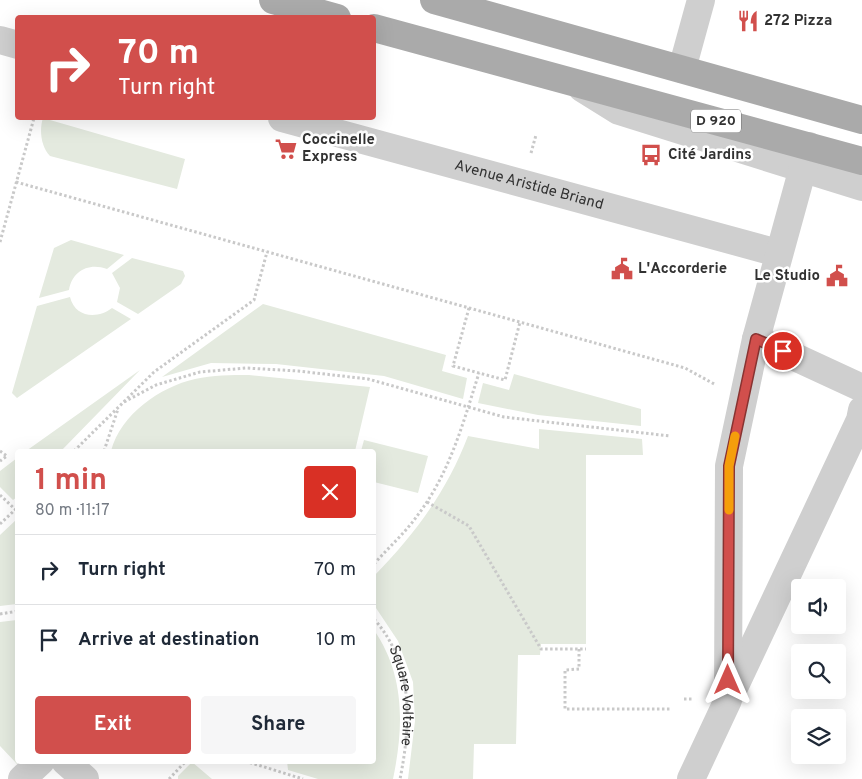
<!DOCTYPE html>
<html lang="en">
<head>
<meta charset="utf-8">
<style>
  :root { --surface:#fff; --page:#f6f6f7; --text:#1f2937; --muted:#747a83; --line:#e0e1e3; --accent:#d14f4c }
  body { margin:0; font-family:Overpass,sans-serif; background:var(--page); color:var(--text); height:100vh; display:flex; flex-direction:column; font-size:19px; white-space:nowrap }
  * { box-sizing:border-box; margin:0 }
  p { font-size:16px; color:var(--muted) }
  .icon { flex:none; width:28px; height:28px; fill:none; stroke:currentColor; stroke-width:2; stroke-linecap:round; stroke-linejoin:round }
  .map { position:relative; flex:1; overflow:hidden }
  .panel { position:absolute; left:15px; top:449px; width:361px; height:315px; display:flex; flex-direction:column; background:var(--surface); border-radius:5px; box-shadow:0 5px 20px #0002 }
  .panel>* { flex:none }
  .hud { position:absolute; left:15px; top:15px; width:361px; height:105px; border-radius:5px; box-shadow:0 5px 20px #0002; background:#d14f4c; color:#fff; overflow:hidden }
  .fabs { position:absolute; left:791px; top:579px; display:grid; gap:10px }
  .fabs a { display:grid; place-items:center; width:55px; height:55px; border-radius:5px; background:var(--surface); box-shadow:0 5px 20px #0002; font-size:25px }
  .pin { position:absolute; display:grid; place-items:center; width:42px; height:42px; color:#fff; margin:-21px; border:2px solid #fff; border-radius:50%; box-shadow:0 1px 5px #0007 }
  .me { position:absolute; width:55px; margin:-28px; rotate:0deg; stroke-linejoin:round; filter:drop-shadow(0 0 4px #0008) }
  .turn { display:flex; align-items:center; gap:18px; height:105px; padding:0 20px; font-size:22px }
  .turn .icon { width:65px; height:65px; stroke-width:2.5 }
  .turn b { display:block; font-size:35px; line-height:42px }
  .round { display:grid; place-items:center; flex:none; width:52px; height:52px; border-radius:5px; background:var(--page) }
  .headline { display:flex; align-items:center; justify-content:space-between; height:85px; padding:0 20px }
  h1 { font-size:30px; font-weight:700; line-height:38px; color:var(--accent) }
  .primary-button { display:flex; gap:10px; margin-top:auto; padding:10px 20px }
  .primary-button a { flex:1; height:58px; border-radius:5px; background:var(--accent); color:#fff; font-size:20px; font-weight:700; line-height:58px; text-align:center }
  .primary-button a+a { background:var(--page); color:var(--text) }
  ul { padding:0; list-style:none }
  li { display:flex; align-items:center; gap:15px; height:70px; padding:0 20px; border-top:1px solid var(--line) }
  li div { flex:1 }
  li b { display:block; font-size:19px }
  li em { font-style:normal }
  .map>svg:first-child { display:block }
  .green { fill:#e4eadf }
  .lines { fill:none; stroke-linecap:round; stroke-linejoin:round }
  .path { stroke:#c9c9c9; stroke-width:3; stroke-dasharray:2.5 2.5; stroke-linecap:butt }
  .minor { stroke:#cfcfcf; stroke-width:28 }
  .major { stroke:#aaa; stroke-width:28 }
  .route-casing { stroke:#883331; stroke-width:12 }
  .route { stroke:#d14f4c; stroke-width:9 }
  .slow { stroke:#f59e0b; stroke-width:9 }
  .labels { text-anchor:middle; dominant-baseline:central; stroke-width:5; stroke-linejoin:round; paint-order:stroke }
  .shield { fill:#fff; stroke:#707070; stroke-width:1 }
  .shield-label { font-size:14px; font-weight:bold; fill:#323232 }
  .poi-label { font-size:15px; font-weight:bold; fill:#323232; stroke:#fff; text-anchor:start }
  .street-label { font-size:15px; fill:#323232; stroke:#fff }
</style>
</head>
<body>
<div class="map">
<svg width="862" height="779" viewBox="0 0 862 779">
  <rect width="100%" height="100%" fill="#fff"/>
  <!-- green -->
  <path class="green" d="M43,118L185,159L177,189L50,156C41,147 39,130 43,118Z
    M71,240L124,255L107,269C89,262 72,271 69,290L39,298L54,248Z
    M132,258L183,271L185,276L181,284L138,314L117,302L120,288L112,273Z
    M70,297C75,318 98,319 112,308L131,319L17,398L12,393L37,306Z
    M263,304L446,355L442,371L467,378L463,399L384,376L276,364L211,363L162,377Z
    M140,370L61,451H26Z
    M514,374L641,409V426L538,415L478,403L483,383L509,390Z
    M249,375L370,387L355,451H111C121,414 160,387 195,379C213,375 231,375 249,375Z
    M539,429L642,439L643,455H586V644H541L540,655H518L516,744H474L473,779H408L415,721L413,682L398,641L374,605V576C415,534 447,491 468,436L539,449Z
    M364,440L428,456L418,493L374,482V451H361Z
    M17,458V497L13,500L0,487V471Z
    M17,519V604L0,606V535Z
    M17,620L19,761L17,764L0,746V622Z
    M374,630C405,675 404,726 393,779H318L288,770L287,761H374Z
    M192,762L212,779H178V776Z"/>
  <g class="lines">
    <!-- path -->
    <g class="path">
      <path d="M531,153L536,135"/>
      <path d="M16,182L685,368L716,385"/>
      <path d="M0,242L34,118"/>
      <path d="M469,308L453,366L505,380L520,322"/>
      <path d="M124,402L156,385L200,372L246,368L298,371L368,379L504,417L670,436"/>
      <path d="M0,451L7,456L0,461"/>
      <path d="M74,451L154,372L254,300L267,252"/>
      <path d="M104,451L118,409"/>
      <path d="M0,495L18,512"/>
      <path d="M427,502L469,526L541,649H586"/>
      <path d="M0,524L18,507"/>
      <path d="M374,564C388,548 405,533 417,516C450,473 463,423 479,373"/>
      <path d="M0,614L18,611"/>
      <path id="s1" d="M374,619C414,664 411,724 400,779"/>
      <path d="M579,649V669L565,670V709H670"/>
      <path d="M684,699H694"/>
      <path d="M245,761L303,779"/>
      <path d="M169,779L186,761"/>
    </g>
    <!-- minor -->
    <g class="minor">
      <path d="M0,40L18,45"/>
      <path d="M682,69L701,0"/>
      <path d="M582,88L619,111L862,187"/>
      <path id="s2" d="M282,118L778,253"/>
      <path d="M756,339L862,388"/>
      <path d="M732,692L860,420L862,410"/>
      <path d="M65,761L85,779"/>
      <path d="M22,779L41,761"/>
      <path d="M691,779L728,700L729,466L756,339L809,146"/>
    </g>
    <!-- major -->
    <path class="major" d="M273,0L337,18
      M434,0L862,120
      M374,28L862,161"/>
  </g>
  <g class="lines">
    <!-- route casing -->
    <g class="route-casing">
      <path id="route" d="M728,680L729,466L756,339L783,351"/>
    </g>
    <!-- route -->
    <use href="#route" class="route"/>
    <!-- slow -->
    <path class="slow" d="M729,510V466L735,436"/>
  </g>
  <!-- icons -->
  <defs>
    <g id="restaurant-bare" transform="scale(1.725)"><path d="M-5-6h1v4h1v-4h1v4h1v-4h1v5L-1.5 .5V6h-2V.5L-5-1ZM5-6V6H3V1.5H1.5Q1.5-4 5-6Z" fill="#d14f4c" stroke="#fff" stroke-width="2.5" paint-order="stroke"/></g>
    <g id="supermarket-bare" transform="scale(1.725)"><path d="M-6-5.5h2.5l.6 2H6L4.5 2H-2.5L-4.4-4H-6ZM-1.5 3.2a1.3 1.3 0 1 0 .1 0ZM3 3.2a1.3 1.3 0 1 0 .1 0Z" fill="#d14f4c" stroke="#fff" stroke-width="2.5" paint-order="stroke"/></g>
    <g id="bus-bare" transform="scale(1.725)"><path d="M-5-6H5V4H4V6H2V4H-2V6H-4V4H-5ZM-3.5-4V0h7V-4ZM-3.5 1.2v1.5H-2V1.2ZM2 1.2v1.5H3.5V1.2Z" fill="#d14f4c" stroke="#fff" stroke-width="2.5" paint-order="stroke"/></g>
    <g id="civic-bare" transform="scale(1.725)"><path d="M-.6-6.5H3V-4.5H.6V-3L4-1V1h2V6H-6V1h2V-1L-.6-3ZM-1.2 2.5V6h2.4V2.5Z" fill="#d14f4c" stroke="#fff" stroke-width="2.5" paint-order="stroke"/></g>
  </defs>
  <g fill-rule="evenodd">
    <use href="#restaurant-bare" x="748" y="21"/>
    <use href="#supermarket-bare" x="286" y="149"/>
    <use href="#bus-bare" x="651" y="155"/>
    <use href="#civic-bare" x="622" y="269"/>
    <use href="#civic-bare" x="837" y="276"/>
  </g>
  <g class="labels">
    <!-- shield labels -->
    <rect class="shield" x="691" y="109.5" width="50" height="23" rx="4"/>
    <g class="shield-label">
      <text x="716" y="121">D 920</text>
    </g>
    <!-- poi labels -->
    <g class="poi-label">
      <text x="764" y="21">272 Pizza</text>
      <text x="302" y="140">Coccinelle<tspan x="302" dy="17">Express</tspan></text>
      <text x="668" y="155">Cité Jardins</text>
      <text x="638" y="269">L'Accorderie</text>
      <text x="820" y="276" text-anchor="end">Le Studio</text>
    </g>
    <!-- street labels -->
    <g class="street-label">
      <text stroke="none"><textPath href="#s2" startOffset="256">Avenue Aristide Briand</textPath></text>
      <text stroke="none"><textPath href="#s1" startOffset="84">Square Voltaire</textPath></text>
    </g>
  </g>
</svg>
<div class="fabs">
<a><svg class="icon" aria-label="sound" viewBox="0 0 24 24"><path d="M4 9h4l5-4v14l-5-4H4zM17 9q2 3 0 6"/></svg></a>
<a><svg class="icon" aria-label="search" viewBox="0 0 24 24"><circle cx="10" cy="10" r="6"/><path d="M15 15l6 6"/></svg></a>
<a><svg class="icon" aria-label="layers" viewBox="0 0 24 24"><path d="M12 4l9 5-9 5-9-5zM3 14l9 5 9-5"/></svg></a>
</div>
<div class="pin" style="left:783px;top:351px;background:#d93025"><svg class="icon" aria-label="arrive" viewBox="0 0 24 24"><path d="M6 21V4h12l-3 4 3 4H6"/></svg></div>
<svg class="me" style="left:728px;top:680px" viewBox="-20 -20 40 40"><path d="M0-17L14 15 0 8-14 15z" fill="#d14f4c" stroke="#fff" stroke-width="4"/></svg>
<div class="hud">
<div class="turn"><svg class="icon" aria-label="right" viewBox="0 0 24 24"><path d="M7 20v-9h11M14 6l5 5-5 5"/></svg><div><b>70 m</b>Turn right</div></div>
</div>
<section class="panel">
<div class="headline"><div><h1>1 min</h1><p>80 m · 11:17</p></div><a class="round" style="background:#d93025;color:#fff"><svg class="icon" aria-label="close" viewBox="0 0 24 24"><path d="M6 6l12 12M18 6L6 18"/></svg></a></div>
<ul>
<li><svg class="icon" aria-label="right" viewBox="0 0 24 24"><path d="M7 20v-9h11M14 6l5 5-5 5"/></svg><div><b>Turn right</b></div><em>70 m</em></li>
<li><svg class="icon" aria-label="arrive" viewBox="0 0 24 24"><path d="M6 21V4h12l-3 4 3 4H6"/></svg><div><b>Arrive at destination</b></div><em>10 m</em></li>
</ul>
<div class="primary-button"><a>Exit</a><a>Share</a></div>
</section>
</div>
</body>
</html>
